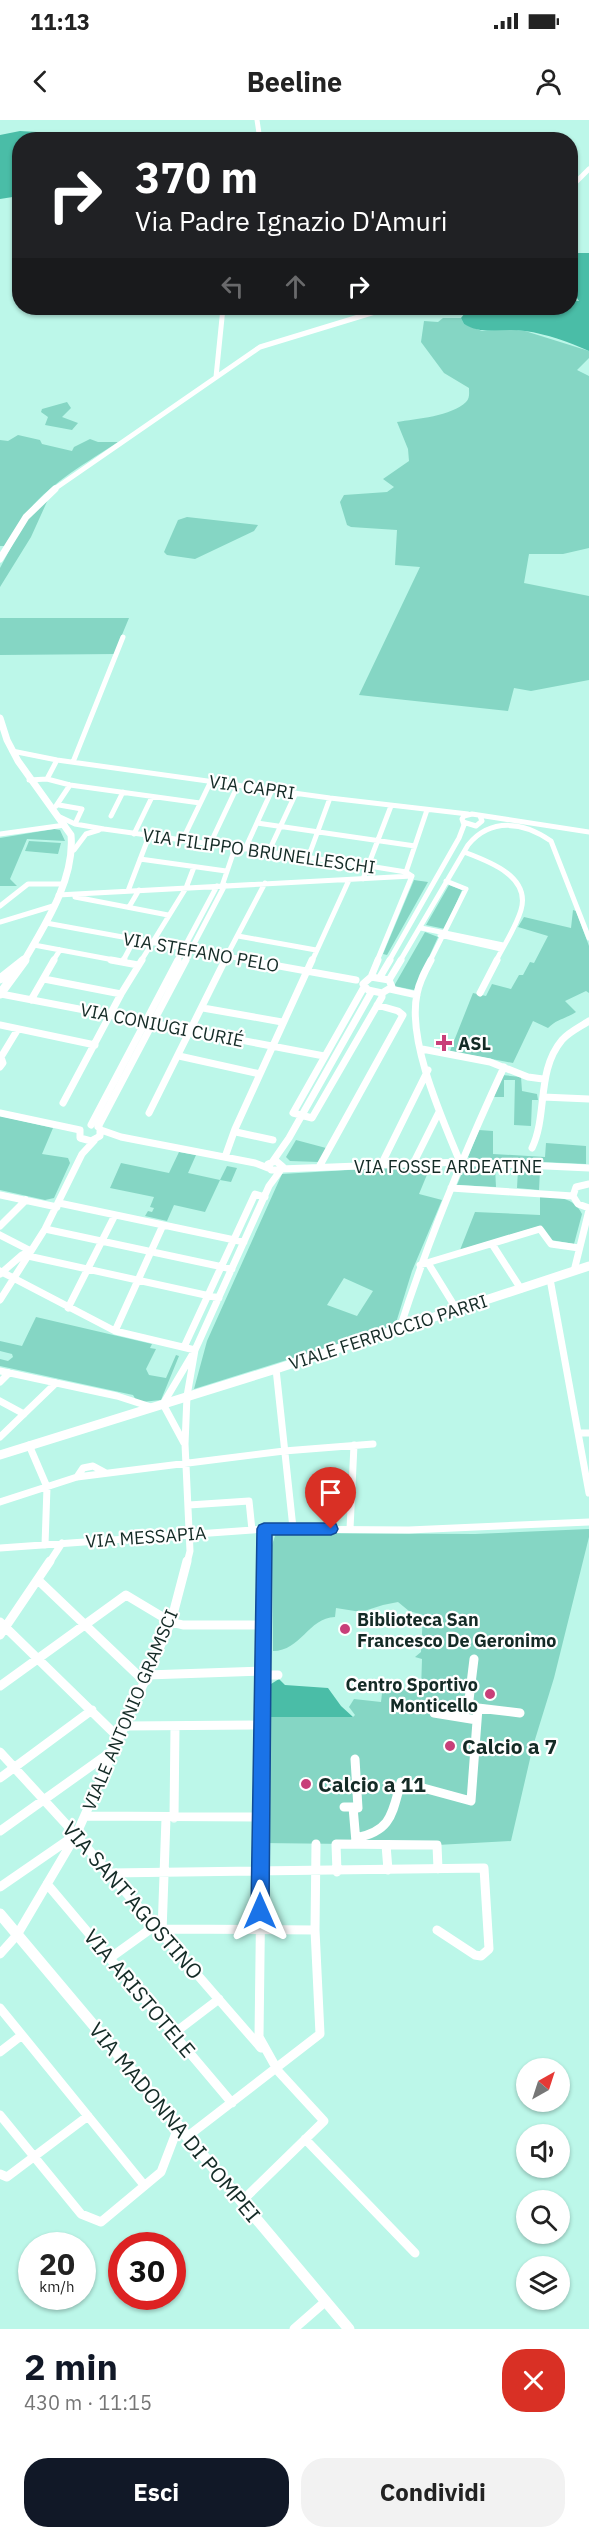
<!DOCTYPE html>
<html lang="it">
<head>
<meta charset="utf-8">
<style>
  :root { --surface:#fff; --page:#f2f2f2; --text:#222; --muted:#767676; --accent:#111827 }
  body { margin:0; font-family:"IBM Plex Sans",sans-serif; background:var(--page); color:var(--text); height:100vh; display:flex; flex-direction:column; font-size:22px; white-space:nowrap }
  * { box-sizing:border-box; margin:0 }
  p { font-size:20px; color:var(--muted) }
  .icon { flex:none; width:33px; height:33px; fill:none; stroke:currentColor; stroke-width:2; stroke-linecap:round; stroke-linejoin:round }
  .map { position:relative; height:2209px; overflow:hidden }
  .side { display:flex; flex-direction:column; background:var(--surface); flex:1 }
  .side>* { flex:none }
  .top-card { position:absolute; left:12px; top:12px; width:566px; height:183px; border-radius:24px; box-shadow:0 2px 4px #0004; background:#202124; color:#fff; overflow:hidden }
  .needle { width:39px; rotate:39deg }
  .controls { position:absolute; left:516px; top:1938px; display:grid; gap:12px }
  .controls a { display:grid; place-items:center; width:54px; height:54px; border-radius:50%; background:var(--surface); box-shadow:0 2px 4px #0004; font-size:30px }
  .speed { position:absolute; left:18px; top:2112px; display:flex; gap:12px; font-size:30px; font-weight:700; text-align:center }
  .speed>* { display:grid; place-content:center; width:78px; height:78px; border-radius:50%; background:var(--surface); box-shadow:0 2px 4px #0004; line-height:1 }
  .speed small { font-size:15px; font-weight:400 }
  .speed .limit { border:9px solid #d22; background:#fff; color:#111 }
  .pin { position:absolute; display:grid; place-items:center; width:51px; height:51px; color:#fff; margin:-62px -26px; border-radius:50% 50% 50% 0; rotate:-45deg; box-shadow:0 0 6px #0007 }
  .pin .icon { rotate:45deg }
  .me { position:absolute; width:66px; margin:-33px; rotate:0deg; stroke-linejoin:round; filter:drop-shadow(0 0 4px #0008) }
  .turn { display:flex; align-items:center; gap:21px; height:126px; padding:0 24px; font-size:27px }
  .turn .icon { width:78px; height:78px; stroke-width:2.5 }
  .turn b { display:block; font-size:42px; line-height:51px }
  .lanes { display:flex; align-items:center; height:57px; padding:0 24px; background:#0003; justify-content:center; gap:30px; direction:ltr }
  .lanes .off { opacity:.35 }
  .round { display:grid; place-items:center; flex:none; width:63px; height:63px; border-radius:24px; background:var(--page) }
  .headline { display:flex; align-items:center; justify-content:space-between; height:102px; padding:0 24px }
  h1 { font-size:36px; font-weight:700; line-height:45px; color:var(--accent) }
  .action { display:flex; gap:12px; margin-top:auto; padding:12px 24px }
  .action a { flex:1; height:69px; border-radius:24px; background:var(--accent); color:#fff; font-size:24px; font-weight:700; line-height:69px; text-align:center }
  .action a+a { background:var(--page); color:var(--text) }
  .status { display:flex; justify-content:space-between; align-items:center; height:42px; padding:0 30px; background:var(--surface); direction:ltr }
  .status svg { height:16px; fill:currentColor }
  header { display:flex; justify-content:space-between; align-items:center; height:78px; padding:0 24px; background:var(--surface); font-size:27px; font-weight:700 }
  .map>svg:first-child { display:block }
  .green { fill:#85d6c4; fill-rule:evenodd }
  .forest { fill:#4abda7 }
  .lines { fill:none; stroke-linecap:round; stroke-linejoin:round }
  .street-far2 { stroke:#fff; stroke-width:5 }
  .street-far1 { stroke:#fff; stroke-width:7 }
  .street { stroke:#fff; stroke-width:9 }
  .secondary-far3 { stroke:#fff; stroke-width:5 }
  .secondary-far2 { stroke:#fff; stroke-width:7 }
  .secondary-far1 { stroke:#fff; stroke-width:9 }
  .secondary { stroke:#fff; stroke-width:11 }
  .route { fill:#1a73e8; stroke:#114b97; stroke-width:1.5 }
  .poi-dot { fill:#c83f79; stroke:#fff; stroke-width:2 }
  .labels { text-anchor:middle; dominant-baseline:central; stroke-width:4.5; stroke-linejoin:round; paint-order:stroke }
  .street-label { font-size:18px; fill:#142b26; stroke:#fff }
  .poi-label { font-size:18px; font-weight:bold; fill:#142b26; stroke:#fff; text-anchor:start }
  .near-poi-label { font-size:21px; font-weight:bold; fill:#142b26; stroke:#fff; text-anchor:start }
  .near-street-label { font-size:21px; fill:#142b26; stroke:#fff }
</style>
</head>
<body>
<div class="status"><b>11:13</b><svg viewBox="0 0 49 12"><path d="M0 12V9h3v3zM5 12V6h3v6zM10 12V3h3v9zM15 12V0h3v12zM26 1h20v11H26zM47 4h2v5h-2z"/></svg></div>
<header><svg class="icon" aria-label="back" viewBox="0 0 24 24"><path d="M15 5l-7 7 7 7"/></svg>Beeline<svg class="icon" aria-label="person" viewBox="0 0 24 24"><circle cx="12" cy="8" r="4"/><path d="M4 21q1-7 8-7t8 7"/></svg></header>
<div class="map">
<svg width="589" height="2209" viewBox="0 0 589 2209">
  <rect width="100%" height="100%" fill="#bcf7e9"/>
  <!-- green -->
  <path class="green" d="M443,198H461L464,204L482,211L508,209L525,211L589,231V238L577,250L589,256V428L563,434H529L524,463L589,476V560L531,571L514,568L508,591L359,575L420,447L395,445L397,410L351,407L347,405L340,382L344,375L387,372L394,367L383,359L409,341L408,329L397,302C416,299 452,296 466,282C470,278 469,273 469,268L444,253L421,222L424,201L438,202Z
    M67,282L71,288L62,297L78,303L72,310L45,305L48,297L41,292L42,289Z
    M18,315L40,320L42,324L72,331L74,327L90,319L98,322H118C85,344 46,365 23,398C16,407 12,417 6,426H0V320L8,321Z
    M50,375L31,417L0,467V448L26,399Z
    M187,397L258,405L254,411L195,439L167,435L164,432L178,400Z
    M0,498H129L119,522L117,534L0,535Z
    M54,709L60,710L65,721L27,719L10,759L17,766H0V718Z
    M29,721L61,723L58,734L25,731Z
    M414,760L428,762L387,835L383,834Z
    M449,765L462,770L445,809L426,805Z
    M573,790L576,791L589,826V873L586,871L565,881L576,892C565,899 557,899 548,908L533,901L513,943L450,931L473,873L486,876L492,864L511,869L519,855H523L530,842L534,843L548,816L518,807L524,797L571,808Z
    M425,812L438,817L414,870L394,866Z
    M502,955L521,957L522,971L537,974L538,980H532L531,1006L514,1005L515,960H504V977H494Z
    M0,996L53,1008L42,1034L68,1038L70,1043L54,1078L45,1080L0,1070Z
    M479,1010L493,1011V1034L545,1037L546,1023L586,1026V1044L471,1039L468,1037Z
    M296,1020L326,1028L319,1042L290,1041L286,1037Z
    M179,1032L196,1035L188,1053L220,1060L227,1046L237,1048L231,1062L220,1060L205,1092L174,1085L167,1101L145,1096L148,1091L152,1092L154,1088L150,1087L154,1077L110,1068L121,1043L169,1053Z
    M431,1045L419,1074L442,1080L412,1151L395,1206L194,1269L207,1221L282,1054ZM344,1158L373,1171L357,1196L327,1185Z
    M465,1046L495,1048L496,1067L457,1065Z
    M518,1049L540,1050L539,1070L517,1068Z
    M540,1076C557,1077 574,1077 582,1094L574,1124L551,1120L540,1106L460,1130L475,1092L540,1095Z
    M36,1197L152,1224L150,1228L156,1229L146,1249L149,1255L166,1258L176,1235L179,1236L161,1280L142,1282L136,1280L133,1275L0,1246V1239L8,1241L13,1237L12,1234L0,1231V1221L22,1226Z
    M589,1409V1417L554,1558L533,1626L511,1721L437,1725L261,1723V1596L353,1597L355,1595L349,1587L354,1579L381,1582L382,1573L391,1568L421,1571L422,1539L415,1537L421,1532L423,1495L409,1491L398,1482L383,1485L361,1492L336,1488L335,1497C308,1498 301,1531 273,1531L272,1425L276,1413L475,1414Z"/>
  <!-- forest -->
  <path class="forest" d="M20,11L53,13L54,18L20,20L19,76L0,79V15Z
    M577,133H589V231C569,222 547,214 525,211C504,207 483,216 464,204L461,198L469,188H570V180L579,181L575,175L570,173V135Z
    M279,1559L285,1565L328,1568L341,1586L353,1597H271V1564Z"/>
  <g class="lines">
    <!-- street-far2 -->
    <path class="street-far2" d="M12,631L57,640L330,678L468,694
      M73,642L123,517
      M47,659L57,640
      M29,660L47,659L70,665L200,683
      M59,685L82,689L75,704
      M56,686L70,665
      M111,696L123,672
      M60,697L75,704L104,709L369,746L406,752L412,756
      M463,702L476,706L482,701L480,696
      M257,703L415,726
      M0,714L65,705
      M134,714L152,677
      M182,721L211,661
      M210,724L238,665
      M245,729L272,670
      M74,730L86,714L99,710
      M464,732C488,741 531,756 521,790C516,807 504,825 496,841
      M268,733L296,673
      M308,738L330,678
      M140,739L226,751
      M406,752L427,690
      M363,759L391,686
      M222,766L235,728
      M128,771L149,716
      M58,775L412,756
      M75,777L168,795
      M0,786L28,764H61
      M129,787L139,770
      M0,802L53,786
      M46,803L254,841
      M421,808L503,825
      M440,815L501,829
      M238,816L316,830
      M34,825L119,841
      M53,841L60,830
      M123,841L134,820
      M141,841L186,768L194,747
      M177,841L217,766
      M185,841L225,765
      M224,841L265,763
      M312,841L349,760
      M377,841L412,756
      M389,841L459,718L464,705L462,699L464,696L472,694L589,712
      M400,841L468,725C491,697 524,702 551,721L589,818
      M430,841L466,769L446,761"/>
    <!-- street-far1 -->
    <path class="street-far1" d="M111,840L138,845
      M246,840L356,860
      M431,840C425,851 419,862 417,874C407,921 442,998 460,1042
      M123,842L124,840
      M371,857L378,840
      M371,857L389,860L392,867L382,873L368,870L363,864Z
      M380,857L390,840
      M44,859L121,874
      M389,860L401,840
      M364,867L293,993L312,998L382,877V873
      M390,869L417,875
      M480,873L497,840
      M1,874L324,936
      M31,880L54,840
      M203,888L282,902
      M0,905L95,925
      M422,929L490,942L528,957L543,959
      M179,936L260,954
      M0,947L3,943L1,937L18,909
      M543,977L589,979
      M63,983L121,874L142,840
      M0,993L80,1010
      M149,993L225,840
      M91,1005L178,840
      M98,1007L186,840
      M80,1010V1018L91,1021L100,1016V1009
      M101,1010L121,1017L255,1043L268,1048
      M236,1012L273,1020
      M532,1028C548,994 536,951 562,920C569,912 580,907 589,901
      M225,1037L235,1009L312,840
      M273,1041L289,1018L372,871
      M413,1044L439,992
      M381,1045L428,950
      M319,1047L403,895L398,891L377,885
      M281,1049L460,1042L589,1048
      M589,1064L576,1067L573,1076L578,1084L589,1088
      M451,1068L573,1076
      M0,1075L57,1087
      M59,1083L244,1122
      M0,1106L26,1080
      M45,1109L232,1149
      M0,1115L31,1131
      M492,1124L521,1169
      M28,1136L219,1178
      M428,1143L457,1190
      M420,1145L540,1109L551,1124L579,1128
      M0,1151L115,1211L195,1230
      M574,1151L589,1090
      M0,1154L22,1135L31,1131
      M550,1159L589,1373
      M0,1180L45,1109L82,1034L94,1021
      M68,1188L115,1095
      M400,1208C429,1118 464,1033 504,947
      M115,1211L163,1105
      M184,1227L255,1074L265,1077
      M276,1249L293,1408
      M0,1251L117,1276L151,1287
      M0,1262L9,1253
      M0,1281L24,1294
      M578,1313H589
      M0,1317L56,1263
      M184,1323L163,1284L195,1230L269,1066L283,1047L276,1041L268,1044L271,1050H280
      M29,1325L47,1367L45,1425
      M77,1357L83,1348L93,1346L106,1353
      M0,1382L77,1357L284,1331L373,1324
      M189,1385L249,1381L252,1410
      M350,1409L354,1325
      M0,1428L265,1409L409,1410L589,1402
      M49,1443L62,1423
      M187,1443L190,1431L185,1324L187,1276L195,1230
      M265,1443V1409"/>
    <!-- street -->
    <path class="street" d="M38,1460L144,1561
      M0,1502L119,1618
      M0,1515L50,1441
      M147,1555L262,1551
      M262,1555H278
      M0,1566L126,1475L171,1502L183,1505H263
      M478,1588L520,1593
      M434,1593L477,1600
      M124,1606L261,1605
      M0,1632L76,1715L261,1928
      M0,1658L92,1590
      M344,1687H353L356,1722
      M353,1687L358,1688L355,1639
      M85,1696L261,1697
      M174,1698L175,1606
      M0,1711L115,1629
      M356,1718C392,1711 392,1693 401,1662L471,1681L478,1588H468L474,1539
      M386,1725L388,1750
      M337,1752L336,1724L437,1725L438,1749
      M110,1753L484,1748L489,1829L481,1836L475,1835L437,1810
      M47,1764L232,1983
      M0,1767L74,1716
      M162,1809L315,1810
      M162,1812L166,1698
      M0,1834L17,1815L76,1715L171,1502L187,1441
      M110,1838L156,1805
      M0,1888L144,2065
      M173,1914L219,1879
      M0,1932L22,1915
      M0,1995L81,2094L101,2102L161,2052L179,2005
      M188,2016L320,1914L315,1810L316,1724
      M305,2019L415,2133
      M0,2054L7,2057L88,1996
      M242,2081L324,2001L278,1951L259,1917L265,1441
      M294,2209L326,2181"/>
    <!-- secondary-far3 -->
    <path class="secondary-far3" d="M257,0L260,20
      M570,68L589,49
      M216,257L223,188
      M53,370L260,227L388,188"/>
    <!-- secondary-far2 -->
    <path class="secondary-far2" d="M0,439L26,397L55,369
      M0,598L7,620L18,641L71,715C75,759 45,805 24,841"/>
    <!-- secondary-far1 -->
    <path class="secondary-far1" d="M0,859L24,840
      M0,874L25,840
      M0,1335L276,1249L589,1146"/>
    <!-- secondary -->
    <path class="secondary" d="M0,1794L349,2209"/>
  </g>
  <!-- route -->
  <path class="route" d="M264,1403H331L336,1404L338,1409L336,1413L331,1415H272L269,1791L266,1796L260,1799L254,1796L251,1791L257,1409L259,1405Z"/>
  <!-- markers -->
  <g class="poi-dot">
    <path d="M441 914h6v6h6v6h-6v6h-6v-6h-6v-6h6z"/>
    <circle cx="345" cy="1509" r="6"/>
    <circle cx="490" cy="1574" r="6"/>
    <circle cx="450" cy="1626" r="6"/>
    <circle cx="306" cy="1664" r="6"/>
  </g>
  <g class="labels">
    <!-- street labels -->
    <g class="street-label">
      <text transform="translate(252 667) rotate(8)">VIA CAPRI</text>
      <text transform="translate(259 731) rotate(8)">VIA FILIPPO BRUNELLESCHI</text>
      <text transform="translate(201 832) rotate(10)">VIA STEFANO PELO</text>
      <text transform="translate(162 905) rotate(11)">VIA CONIUGI CURIÉ</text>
      <text x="448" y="1046">VIA FOSSE ARDEATINE</text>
      <text transform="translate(388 1212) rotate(-18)">VIALE FERRUCCIO PARRI</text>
      <text transform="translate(146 1417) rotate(-4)">VIA MESSAPIA</text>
      <text transform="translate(130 1590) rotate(-67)">VIALE ANTONIO GRAMSCI</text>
    </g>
    <!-- poi labels -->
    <g class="poi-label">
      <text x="458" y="923">ASL</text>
      <text x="357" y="1499">Biblioteca San<tspan x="357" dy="21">Francesco De Geronimo</tspan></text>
      <text x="478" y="1564" text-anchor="end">Centro Sportivo<tspan x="478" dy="21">Monticello</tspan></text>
    </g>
    <!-- near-poi labels -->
    <g class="near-poi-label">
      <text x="462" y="1626">Calcio a 7</text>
      <text x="318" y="1664">Calcio a 11</text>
    </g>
    <!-- near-street labels -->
    <g class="near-street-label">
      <text transform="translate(133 1780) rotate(49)">VIA SANT'AGOSTINO</text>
      <text transform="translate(140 1873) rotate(50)">VIA ARISTOTELE</text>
      <text transform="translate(175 2002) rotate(50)">VIA MADONNA DI POMPEI</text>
    </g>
  </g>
</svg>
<div class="controls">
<a><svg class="needle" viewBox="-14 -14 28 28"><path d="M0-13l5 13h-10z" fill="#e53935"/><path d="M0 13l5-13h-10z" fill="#767676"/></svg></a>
<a><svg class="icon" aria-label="sound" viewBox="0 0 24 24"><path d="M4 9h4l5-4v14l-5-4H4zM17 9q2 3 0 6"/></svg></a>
<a><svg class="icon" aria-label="search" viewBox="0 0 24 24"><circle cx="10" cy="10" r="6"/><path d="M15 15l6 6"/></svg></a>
<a><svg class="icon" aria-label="layers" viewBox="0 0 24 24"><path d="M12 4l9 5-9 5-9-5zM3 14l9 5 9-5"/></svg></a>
</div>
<div class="speed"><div>20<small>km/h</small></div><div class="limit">30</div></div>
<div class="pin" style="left:331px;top:1409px;background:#d93025"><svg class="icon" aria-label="arrive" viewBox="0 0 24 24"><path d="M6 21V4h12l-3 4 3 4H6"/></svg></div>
<svg class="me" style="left:260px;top:1791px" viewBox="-20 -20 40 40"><path d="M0-17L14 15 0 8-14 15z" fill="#1a73e8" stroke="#fff" stroke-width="4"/></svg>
<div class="top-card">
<div class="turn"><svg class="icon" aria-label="right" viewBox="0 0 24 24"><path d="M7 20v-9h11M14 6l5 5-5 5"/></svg><div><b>370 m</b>Via Padre Ignazio D'Amuri</div></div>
<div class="lanes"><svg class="icon off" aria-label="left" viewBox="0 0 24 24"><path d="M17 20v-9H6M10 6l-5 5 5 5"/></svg><svg class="icon off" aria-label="ahead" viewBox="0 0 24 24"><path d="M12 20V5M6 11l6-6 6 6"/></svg><svg class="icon" aria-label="right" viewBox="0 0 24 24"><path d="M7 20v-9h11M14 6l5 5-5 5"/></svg></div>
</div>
</div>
<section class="side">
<div class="headline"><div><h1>2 min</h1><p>430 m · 11:15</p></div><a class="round" style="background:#d93025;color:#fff"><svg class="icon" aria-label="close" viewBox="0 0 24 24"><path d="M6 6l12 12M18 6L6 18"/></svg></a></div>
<div class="action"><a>Esci</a><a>Condividi</a></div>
</section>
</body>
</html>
